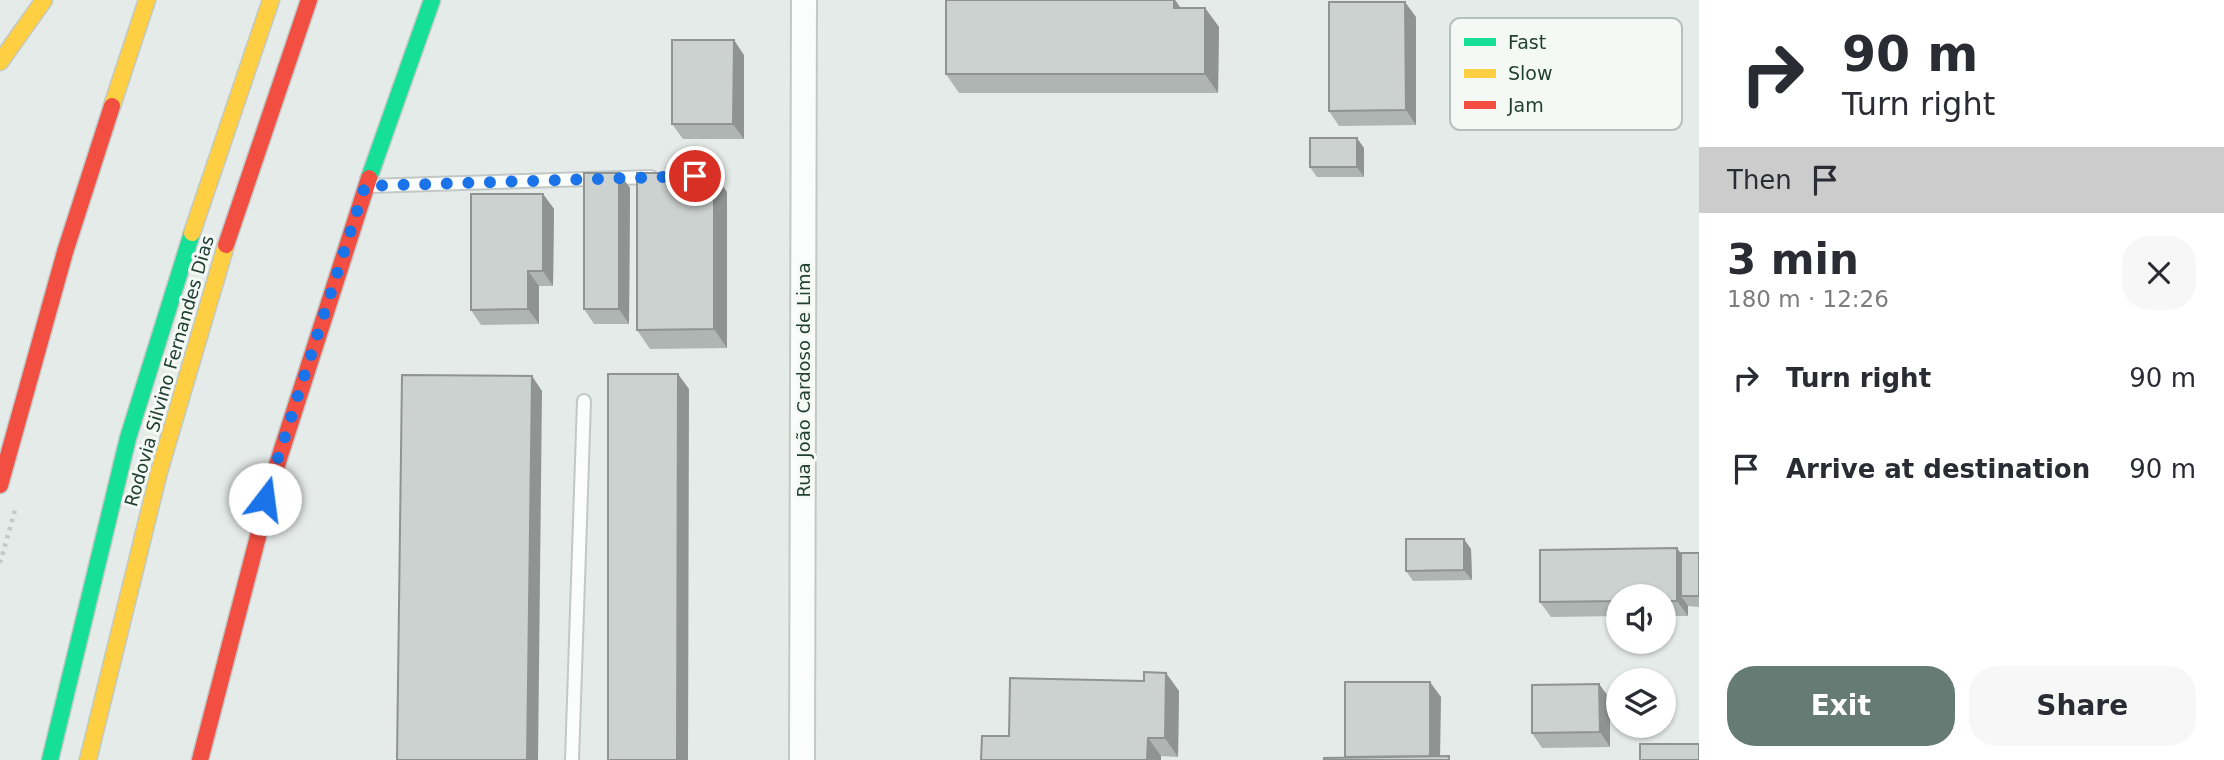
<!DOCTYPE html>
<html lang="en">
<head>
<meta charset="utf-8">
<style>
  :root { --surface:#fff; --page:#f7f7f7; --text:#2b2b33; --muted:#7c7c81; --accent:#667b74 }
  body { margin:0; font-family:"DejaVu Sans",sans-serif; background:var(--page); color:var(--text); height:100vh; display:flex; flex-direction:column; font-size:26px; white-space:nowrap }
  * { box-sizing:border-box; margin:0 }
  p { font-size:23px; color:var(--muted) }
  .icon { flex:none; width:38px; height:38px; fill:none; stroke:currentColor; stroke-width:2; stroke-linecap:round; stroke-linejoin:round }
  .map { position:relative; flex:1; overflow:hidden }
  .details { display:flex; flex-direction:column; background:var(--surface); width:525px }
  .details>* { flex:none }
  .banner { background:#fff; color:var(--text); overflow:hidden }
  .fabs { position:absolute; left:1606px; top:584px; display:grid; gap:14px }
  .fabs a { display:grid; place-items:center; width:70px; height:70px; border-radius:50%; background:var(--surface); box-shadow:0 2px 5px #0004; font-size:35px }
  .pin { position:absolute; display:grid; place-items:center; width:60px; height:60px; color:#fff; margin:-30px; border:4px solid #fff; border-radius:50%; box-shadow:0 2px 7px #0007 }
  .me { position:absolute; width:77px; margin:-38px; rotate:15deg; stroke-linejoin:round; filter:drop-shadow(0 0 5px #0008) }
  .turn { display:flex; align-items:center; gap:24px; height:147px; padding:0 28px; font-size:32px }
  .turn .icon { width:91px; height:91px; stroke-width:2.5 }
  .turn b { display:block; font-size:49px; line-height:60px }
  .then { display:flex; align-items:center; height:66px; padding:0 28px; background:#0003; gap:14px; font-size:26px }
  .round { display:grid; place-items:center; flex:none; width:74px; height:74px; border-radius:28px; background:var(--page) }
  .summary { display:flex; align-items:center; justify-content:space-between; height:119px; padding:0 28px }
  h1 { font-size:42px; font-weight:700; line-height:52px }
  .button { display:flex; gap:14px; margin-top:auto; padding:14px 28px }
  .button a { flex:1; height:80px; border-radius:28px; background:var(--accent); color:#fff; font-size:28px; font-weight:700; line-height:80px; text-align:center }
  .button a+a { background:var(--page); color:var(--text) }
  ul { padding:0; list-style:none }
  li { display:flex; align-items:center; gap:21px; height:91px; padding:0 28px }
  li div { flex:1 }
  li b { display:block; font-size:26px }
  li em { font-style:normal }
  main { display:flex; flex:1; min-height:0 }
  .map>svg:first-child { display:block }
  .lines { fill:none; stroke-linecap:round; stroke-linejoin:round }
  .lane-casing { stroke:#c2c8c5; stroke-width:16 }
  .street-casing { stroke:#c2c8c5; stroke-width:28 }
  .fast-casing { stroke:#c1c8c5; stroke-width:19 }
  .slow-casing { stroke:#c1c8c5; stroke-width:19 }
  .jam-casing { stroke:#c1c8c5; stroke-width:19 }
  .path { stroke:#c1cbc6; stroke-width:4.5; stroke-dasharray:3.5 5; stroke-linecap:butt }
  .lane { stroke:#fbfcfc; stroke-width:12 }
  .street { stroke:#fbfcfc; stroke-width:24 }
  .fast { stroke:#16e098; stroke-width:16 }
  .slow { stroke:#ffcf43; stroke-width:16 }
  .jam { stroke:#f24e42; stroke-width:16 }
  .wall { fill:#afb5b2 }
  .shaded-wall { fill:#8f9391 }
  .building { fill:#ccd2cf; stroke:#8f9391; stroke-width:2 }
  .route { stroke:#1a73e8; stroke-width:12; stroke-dasharray:0 21.6 }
  .labels { text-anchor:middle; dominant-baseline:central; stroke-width:6; stroke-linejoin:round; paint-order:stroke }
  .street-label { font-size:18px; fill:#223f36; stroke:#f4f9f6 }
  .key { fill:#f4f9f6; stroke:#b5c1bc; stroke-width:2 }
  .key-label { font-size:19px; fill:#223f36 }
</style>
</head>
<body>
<main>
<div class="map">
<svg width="1699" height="760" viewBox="0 0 1699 760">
  <rect width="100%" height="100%" fill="#e5ebe8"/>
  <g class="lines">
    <!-- lane casing -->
    <g class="lane-casing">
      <path id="lane" d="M369,186L651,177
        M572,760L584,401"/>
    </g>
    <!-- street casing -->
    <g class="street-casing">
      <path id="street" d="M802,760L804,0"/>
    </g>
    <!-- fast casing -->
    <g class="fast-casing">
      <path id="fast" d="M369,178L432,0
        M50,760L128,438L192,233"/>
    </g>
    <!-- slow casing -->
    <g class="slow-casing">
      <path id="slow" d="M0,62L44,0
        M112,106L147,0
        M192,233L271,0
        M88,760L159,472L226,245"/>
    </g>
    <!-- jam casing -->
    <g class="jam-casing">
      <path id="jam" d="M226,245L309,0
        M0,485L65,252L112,106
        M200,760L275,471L369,178"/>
    </g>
    <!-- path -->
    <path class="path" d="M0,563L15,510"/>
    <!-- lane -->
    <use href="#lane" class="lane"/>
    <!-- street -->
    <use href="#street" class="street"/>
    <!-- fast -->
    <use href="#fast" class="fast"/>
    <!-- slow -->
    <use href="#slow" class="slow"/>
    <!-- jam -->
    <use href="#jam" class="jam"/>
  </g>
  <!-- wall -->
  <path class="wall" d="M946,0H1175L1181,8H1205L1219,27L1218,93H959L946,74Z
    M1416,17V125L1339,126L1329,111Z
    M744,55V139H683L672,124Z
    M1364,148V177H1317L1310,167Z
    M619,173L630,188L629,324H594L584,309Z
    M727,192V348L650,349L637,330Z
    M543,194L554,209L553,286H539V324L481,325L471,310Z
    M1471,549L1472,580L1413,581L1406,571Z
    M1681,553H1699V607L1688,606V616H1664V597H1619V616L1551,617L1540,602Z
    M1166,673L1179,691L1178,757L1161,756V760H981L1009,736Z
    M1599,684L1610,699V747L1542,748L1532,733Z"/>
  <!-- shaded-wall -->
  <path class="shaded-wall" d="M1174,0H1175L1187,18L1174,8Z
    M1405,2L1416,17V125L1406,110Z
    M1205,8L1219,27L1218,93L1205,74Z
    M734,40L744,55V139L733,124Z
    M1357,138L1364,148V177L1357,167Z
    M619,173L630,188L629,324L619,309Z
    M714,173L727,192V348L714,329Z
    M543,194L554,209L553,286L543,271Z
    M528,271L539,286V324L528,309Z
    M678,374L689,389L688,760H677Z
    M532,376L542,391L538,760H527Z
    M1464,539L1471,549L1472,580L1464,570Z
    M1677,548L1688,563L1681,596L1688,606V616L1677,601Z
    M1166,673L1179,691L1178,757L1165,738Z
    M1430,682L1441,697L1440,760H1430Z
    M1599,684L1610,699V747L1600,732Z
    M1148,738L1161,756V760H1147Z"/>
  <!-- building -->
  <path class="building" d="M946,0H1174V8H1205V74H946Z
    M1329,2H1405L1406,110L1329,111Z
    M672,40H734L733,124H672Z
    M1310,138H1357V167H1310Z
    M584,173H619V309H584Z
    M637,173H714V329L637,330Z
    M471,194H543V271H528V309L471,310Z
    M608,374H678L677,760H608Z
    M402,375L532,376L527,760H397Z
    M1406,539H1464V570L1406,571Z
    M1677,548V601H1664V597H1619V601L1540,602V550Z
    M1681,553H1699V596H1681Z
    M1144,672L1166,673L1165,738H1148L1147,760H981L982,736H1009L1010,678L1144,681Z
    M1345,682H1430V756L1345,757Z
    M1599,684L1600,732L1532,733V685Z
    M1640,744H1699V760H1640Z
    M1449,756V760H1324V758Z"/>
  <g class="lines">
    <!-- route -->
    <path class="route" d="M265,499L365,186L695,176"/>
  </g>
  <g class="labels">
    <!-- street labels -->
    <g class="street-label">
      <text transform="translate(169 371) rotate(-74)">Rodovia Silvino Fernandes Dias</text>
      <text transform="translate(803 380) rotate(-90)">Rua João Cardoso de Lima</text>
    </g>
  </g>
  <!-- legend -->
  <rect x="1450" y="18" width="232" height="112" rx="10" class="key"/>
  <rect x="1464" y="38" width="32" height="8" fill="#16e098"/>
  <rect x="1464" y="69" width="32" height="9" fill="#ffcf43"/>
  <rect x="1464" y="101" width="32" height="8" fill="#f24e42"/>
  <g class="key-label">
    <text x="1508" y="49">Fast</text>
    <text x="1508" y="80">Slow</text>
    <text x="1508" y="112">Jam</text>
  </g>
</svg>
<div class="fabs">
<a><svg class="icon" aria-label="sound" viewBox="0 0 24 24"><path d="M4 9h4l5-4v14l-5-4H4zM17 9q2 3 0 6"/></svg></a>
<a><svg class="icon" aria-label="layers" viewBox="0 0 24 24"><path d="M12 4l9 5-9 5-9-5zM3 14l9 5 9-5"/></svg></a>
</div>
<div class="pin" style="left:695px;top:176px;background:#d93025"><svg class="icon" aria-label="arrive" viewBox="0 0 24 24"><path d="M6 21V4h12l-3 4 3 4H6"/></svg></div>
<svg class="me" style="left:265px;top:499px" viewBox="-20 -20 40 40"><circle r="19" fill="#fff"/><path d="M0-13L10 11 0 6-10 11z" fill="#1a73e8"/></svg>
</div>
<section class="details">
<div class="banner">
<div class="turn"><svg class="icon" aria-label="right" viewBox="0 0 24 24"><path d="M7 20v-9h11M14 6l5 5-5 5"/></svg><div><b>90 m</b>Turn right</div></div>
<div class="then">Then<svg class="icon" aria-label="arrive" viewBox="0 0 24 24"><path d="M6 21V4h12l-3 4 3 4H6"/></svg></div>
</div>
<div class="summary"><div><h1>3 min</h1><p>180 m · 12:26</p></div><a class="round"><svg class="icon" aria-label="close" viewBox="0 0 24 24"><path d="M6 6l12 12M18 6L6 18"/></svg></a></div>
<ul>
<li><svg class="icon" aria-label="right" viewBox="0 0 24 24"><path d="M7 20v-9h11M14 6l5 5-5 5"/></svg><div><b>Turn right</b></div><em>90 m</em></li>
<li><svg class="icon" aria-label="arrive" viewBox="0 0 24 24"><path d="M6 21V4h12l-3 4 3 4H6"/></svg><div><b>Arrive at destination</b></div><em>90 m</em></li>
</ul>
<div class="button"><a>Exit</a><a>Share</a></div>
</section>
</main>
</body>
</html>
